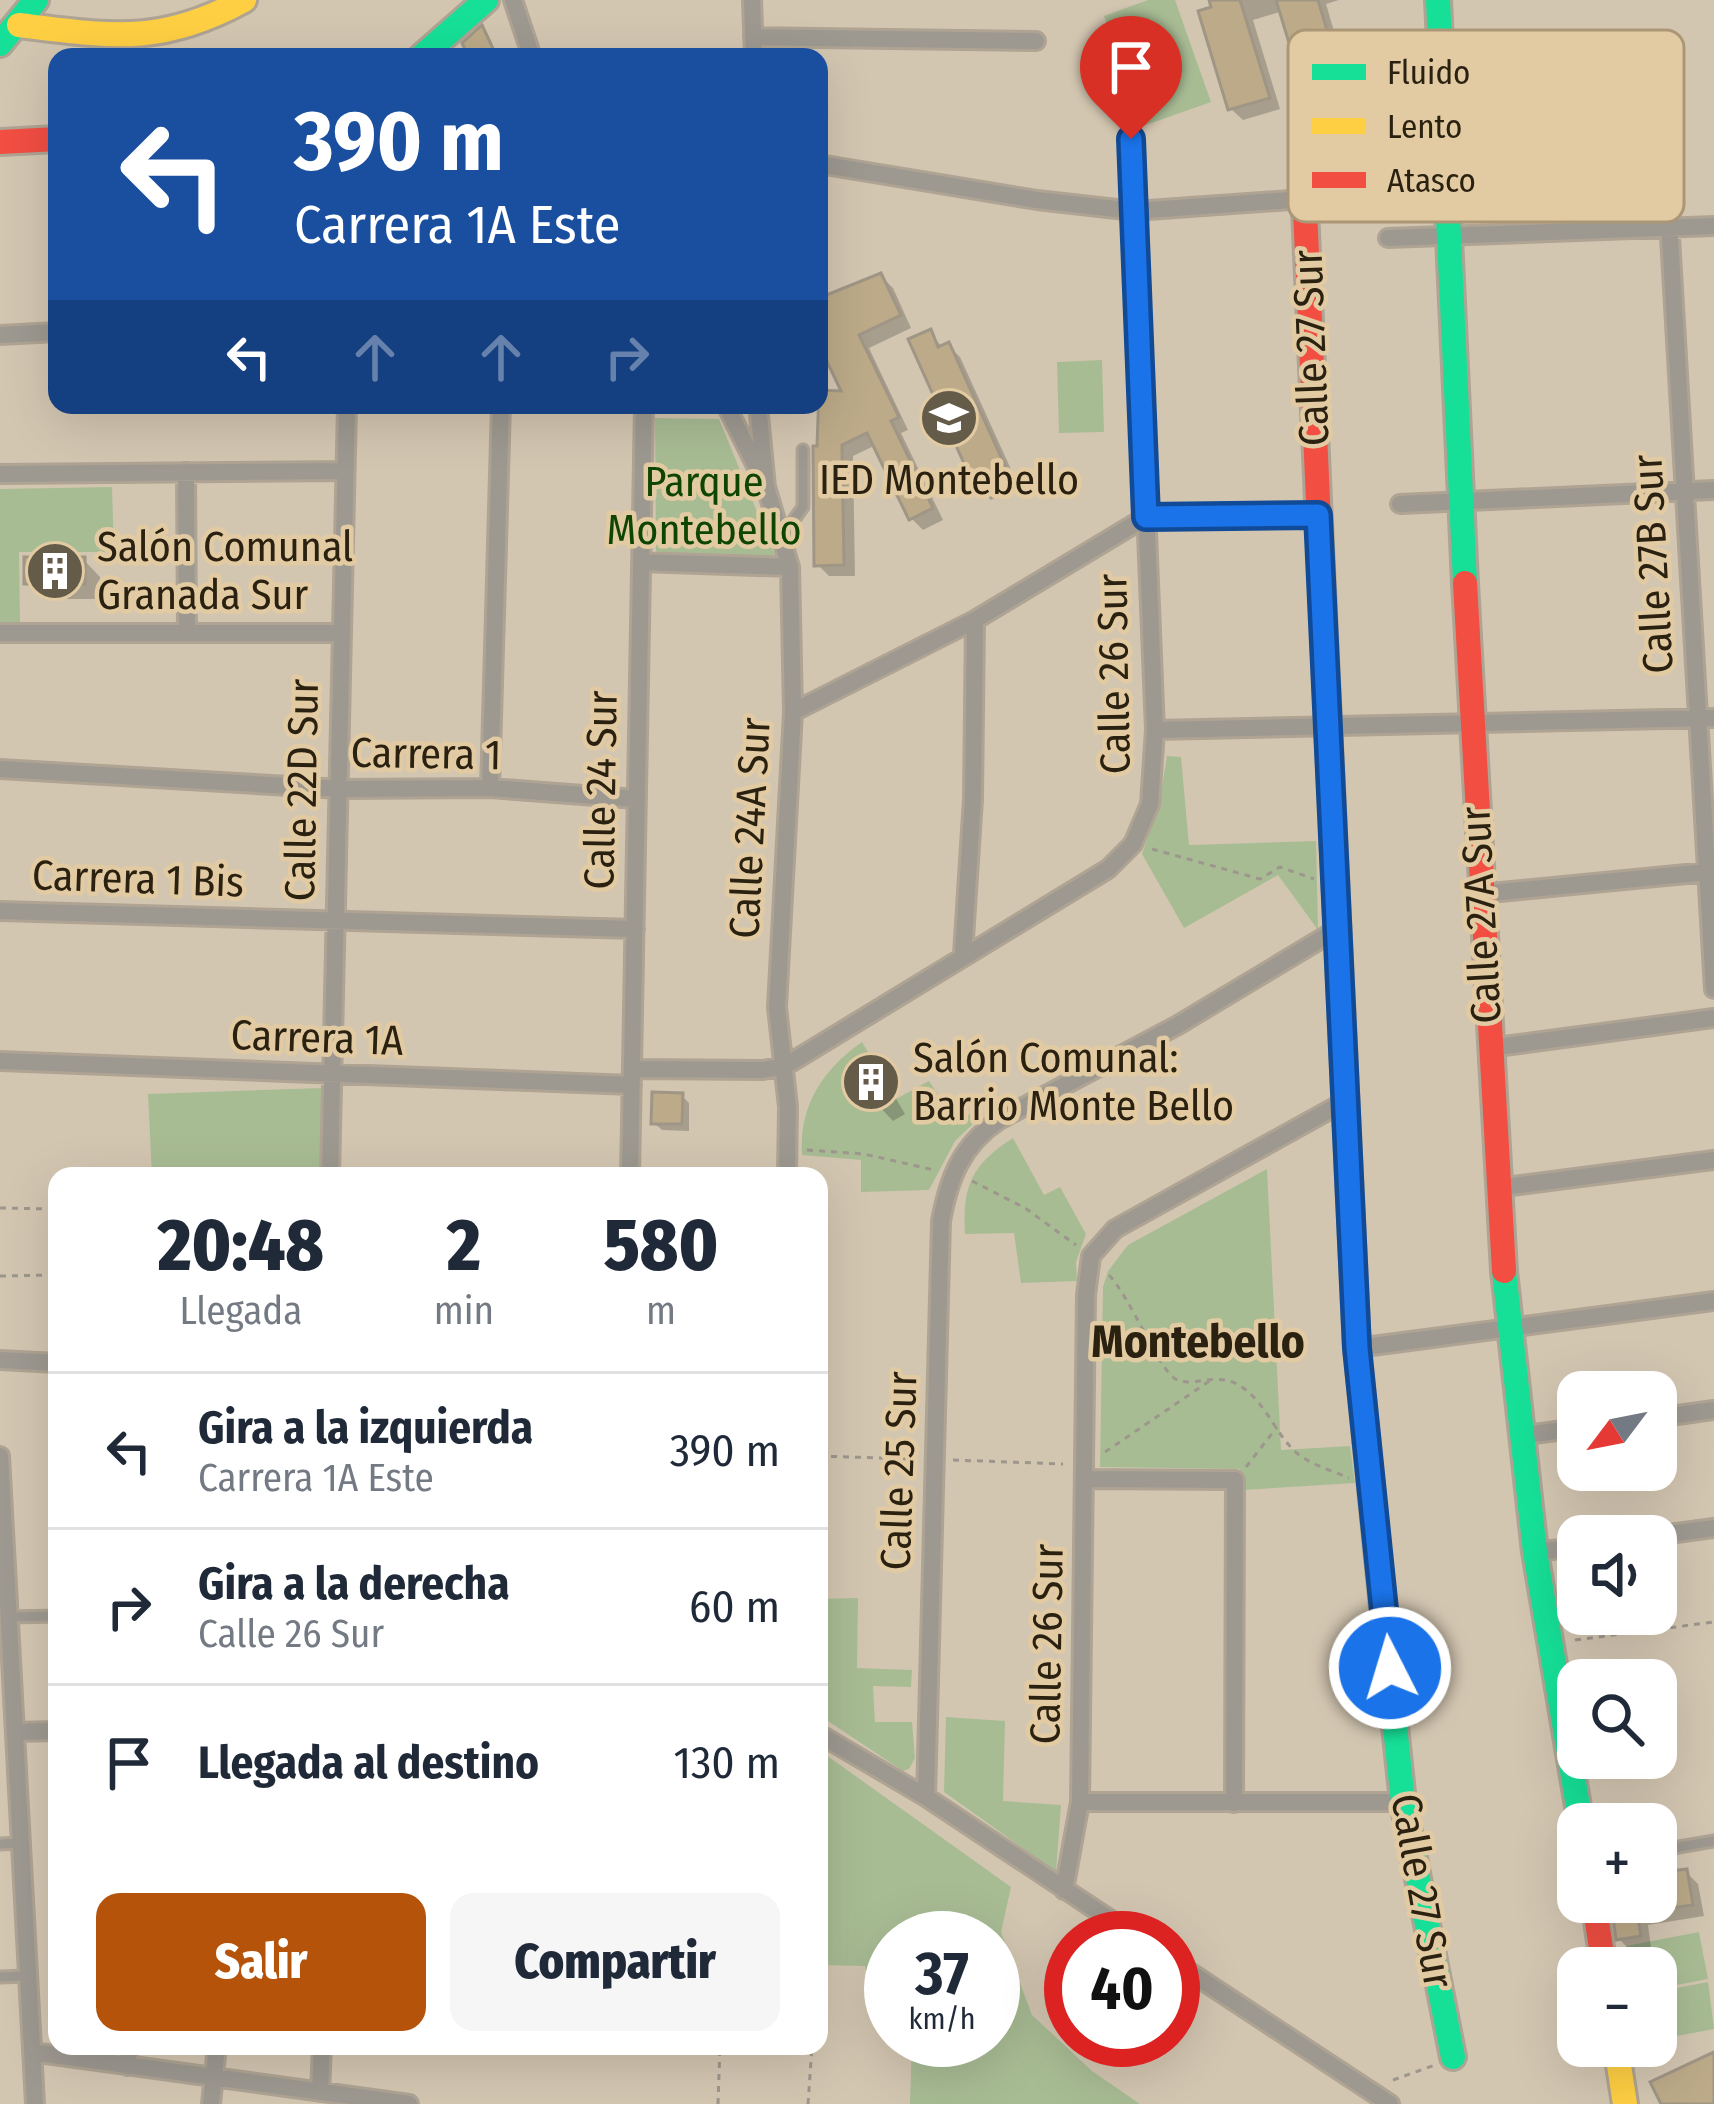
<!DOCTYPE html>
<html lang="es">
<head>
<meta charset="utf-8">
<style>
  :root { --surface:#fff; --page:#f6f6f7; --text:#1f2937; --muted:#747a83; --line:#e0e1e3; --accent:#b45309 }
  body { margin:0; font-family:"Fira Sans Condensed",sans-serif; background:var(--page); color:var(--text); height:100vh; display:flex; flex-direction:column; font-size:45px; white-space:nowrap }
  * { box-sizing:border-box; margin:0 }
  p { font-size:39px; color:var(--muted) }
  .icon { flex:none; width:66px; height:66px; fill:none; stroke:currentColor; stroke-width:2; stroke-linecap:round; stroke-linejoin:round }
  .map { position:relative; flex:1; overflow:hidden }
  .side { position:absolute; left:48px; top:1167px; width:780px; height:888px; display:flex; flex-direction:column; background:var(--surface); border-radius:24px; box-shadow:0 12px 48px #0002 }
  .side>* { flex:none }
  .hud { position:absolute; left:48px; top:48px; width:780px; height:366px; border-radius:24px; box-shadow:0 12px 48px #0002; background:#1a4fa0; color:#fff; overflow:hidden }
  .needle { width:78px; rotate:238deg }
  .fabs { position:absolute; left:1557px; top:1371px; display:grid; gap:24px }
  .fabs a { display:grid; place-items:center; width:120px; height:120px; border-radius:24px; background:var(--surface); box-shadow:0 12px 48px #0002; font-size:60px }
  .speed { position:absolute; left:864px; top:1911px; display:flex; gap:24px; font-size:60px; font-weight:700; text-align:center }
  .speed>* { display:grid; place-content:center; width:156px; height:156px; border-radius:50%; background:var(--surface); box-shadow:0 12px 48px #0002; line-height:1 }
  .speed small { font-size:30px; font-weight:400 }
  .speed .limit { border:18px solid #d22; background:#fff; color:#111 }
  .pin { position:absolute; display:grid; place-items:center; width:102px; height:102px; color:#fff; margin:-123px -51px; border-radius:50% 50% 50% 0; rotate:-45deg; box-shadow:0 0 12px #0007 }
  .pin .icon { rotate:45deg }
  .me { position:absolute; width:132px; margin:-66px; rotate:355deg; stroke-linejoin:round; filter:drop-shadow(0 0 9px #0008) }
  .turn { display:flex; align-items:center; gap:42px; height:252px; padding:0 48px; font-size:54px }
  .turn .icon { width:156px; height:156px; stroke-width:2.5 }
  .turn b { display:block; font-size:84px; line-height:102px }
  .lanes { display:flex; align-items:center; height:114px; padding:0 48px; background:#0003; justify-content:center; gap:60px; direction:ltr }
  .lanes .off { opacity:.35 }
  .eta { display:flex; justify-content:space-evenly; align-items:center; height:204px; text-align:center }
  .eta b { font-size:72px; font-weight:800; line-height:84px }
  .cta { display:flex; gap:24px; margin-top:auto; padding:24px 48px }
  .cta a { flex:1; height:138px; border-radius:24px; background:var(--accent); color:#fff; font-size:48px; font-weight:800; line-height:138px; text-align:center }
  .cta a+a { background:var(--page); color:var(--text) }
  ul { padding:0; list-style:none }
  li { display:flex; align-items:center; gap:36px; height:156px; padding:0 48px; border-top:3px solid var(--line) }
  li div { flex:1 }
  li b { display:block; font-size:45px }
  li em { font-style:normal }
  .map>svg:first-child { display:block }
  .green { fill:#a8bc94 }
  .shadow { fill:#0003 }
  .building { fill:#bcaa88; stroke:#a09686; stroke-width:3 }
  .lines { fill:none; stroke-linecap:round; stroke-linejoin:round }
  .lane-casing { stroke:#afa493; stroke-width:15 }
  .street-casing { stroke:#afa493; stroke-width:22 }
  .fast-casing { stroke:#afa493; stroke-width:30 }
  .slow-casing { stroke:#afa493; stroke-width:30 }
  .jam-casing { stroke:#afa493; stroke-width:30 }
  .path { stroke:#9d968c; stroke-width:3; stroke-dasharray:6 6; stroke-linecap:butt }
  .lane { stroke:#9d9991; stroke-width:9 }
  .street { stroke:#9d9991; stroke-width:16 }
  .fast { stroke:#16e098; stroke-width:24 }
  .slow { stroke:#ffcf43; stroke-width:24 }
  .jam { stroke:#f24e42; stroke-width:24 }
  .route-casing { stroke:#114b97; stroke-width:30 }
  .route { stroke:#1a73e8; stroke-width:21 }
  .labels { text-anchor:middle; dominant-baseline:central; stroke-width:9; stroke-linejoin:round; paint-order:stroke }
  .street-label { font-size:42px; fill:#2a2111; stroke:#e2caa2 }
  .poi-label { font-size:42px; fill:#2a2111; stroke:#e2caa2; text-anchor:start }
  .park-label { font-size:42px; fill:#0e4503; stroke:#e2caa2 }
  .neighbourhood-label { font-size:45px; font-weight:bold; fill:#2a2111; stroke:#e2caa2 }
  .key { fill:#e2caa2; stroke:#ab9776; stroke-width:3 }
  .key-label { font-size:33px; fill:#2a2111 }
</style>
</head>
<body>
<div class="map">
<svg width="1714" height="2104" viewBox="0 0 1714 2104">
  <rect width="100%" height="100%" fill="#d3c6b1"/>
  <!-- green -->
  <path class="green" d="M1148,0H1175L1211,102L1143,126L1104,16Z
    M1102,360L1104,432L1059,433L1057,362Z
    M655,418L719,419L776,558L656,553Z
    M112,487L114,552H19L20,622L0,623V489Z
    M1167,756L1181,757L1189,845L1316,841L1318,930L1278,875L1184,928L1142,854L1159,804Z
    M862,1042L896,1099L929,1081L957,1123L970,1114L975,1122L955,1141L929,1190L861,1192V1160L802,1155C799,1106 822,1070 862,1042Z
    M322,1088L321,1176H152L148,1094Z
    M1013,1138L1044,1195L1060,1187L1086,1234L1076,1262L1077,1281L1021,1283L1014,1233L965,1234C962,1186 972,1164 1013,1138Z
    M1267,1169L1281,1450L1350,1446L1355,1483L1243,1490L1240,1469L1100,1467L1103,1287L1108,1271L1128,1245Z
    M858,1598L857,1668L912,1670L911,1687L873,1686L875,1722H912L915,1758L909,1769L903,1771L819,1715V1599Z
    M946,1717L1005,1721L1003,1801L1061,1805L1056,1872L944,1792Z
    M819,1750L1011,1887L1001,1932L1032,2015L1092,2071L1140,2104H910L912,2040H993V1938H891V1991L871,1987L865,1966L819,1965Z
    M1699,1932L1708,1979L1656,1989V1968H1631L1626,1946Z
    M1708,1982L1714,2029L1656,2040V1992Z"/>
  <!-- shadow -->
  <path class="shadow" d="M1212,0H1339L1326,4L1361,122L1328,132L1316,120L1283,11L1253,20L1280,109L1243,120L1231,109Z
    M881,276L893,288L911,328L869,348L908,430L901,433L943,520L923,530L911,518L876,445L853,456L855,576H829L817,564L846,394L819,338V303Z
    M930,333L943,348L948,345L960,357L1019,487L991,500L979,488Z
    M277,405H337V409L282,410Z
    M84,560L100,577L101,599H44L27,583Z
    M867,1062L884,1078L905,1114L893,1121L877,1104Z
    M681,1095L689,1103V1131L662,1130L654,1123Z
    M1686,1872L1698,1884L1704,1916L1648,1925L1651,1948L1631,1951L1619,1939L1612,1902H1656V1876Z"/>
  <!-- building -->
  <path class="building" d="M1209,0H1240L1270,98L1228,110L1198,11L1211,7Z
    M1276,0H1318L1351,110L1313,122Z
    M482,25L489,40L497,57H469L462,43Z
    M881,273L901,315L859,335L899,417L891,421L933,508L909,520L867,433L842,445L844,565L814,566L813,446H817L819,390L841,391L819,345V298Z
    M931,329L938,347L949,342L1009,475L976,490L908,339Z
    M24,557H85V584H24Z
    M868,1058L891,1097L874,1106L851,1067Z
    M652,1092L683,1093L682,1124H651Z
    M1687,1869L1693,1905L1656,1910V1873Z
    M1611,1902H1635L1641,1936L1616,1940Z
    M1714,2052V2104H1661L1650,2082Z"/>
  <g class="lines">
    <!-- lane casing -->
    <g class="lane-casing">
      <path id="lane" d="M781,538L803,507V450
        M9,1617L57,1616
        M0,1844L21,1843
        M1656,1851L1714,1841
        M0,1977L28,1976"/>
    </g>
    <!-- street casing -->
    <g class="street-casing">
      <path id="street" d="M513,0L532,57
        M752,0L754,57
        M753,37L1036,41
        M1664,135L1714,989
        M819,164L1037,200L1134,211L1305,199
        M1388,238L1714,226
        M0,335L57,332
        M726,405L758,470
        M758,405L766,487L790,567L793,712L777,1007L788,1107L787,1176
        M186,472L187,633
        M0,474L345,471
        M1400,504L1714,490
        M641,562L790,567
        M0,633H342
        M793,712L975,620L1146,517L1318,515
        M1155,730L1714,718
        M0,769L341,789L490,788L636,799
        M490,788L501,405
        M1480,894L1707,872
        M0,911L635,929
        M963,954L973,799L975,620
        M1489,1048L1714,1018
        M0,1061L632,1085
        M632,1069L763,1070L785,1066L1108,869L1133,844L1150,804L1155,730L1131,139
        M330,1176L347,405
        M630,1176L644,405
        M1497,1188L1714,1160
        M1357,1348L1714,1301
        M0,1360L57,1363
        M1656,1418L1714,1410
        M1519,1436L1578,1428
        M0,1456L35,2104
        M1086,1479L1235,1480L1234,1803
        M1654,1536L1714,1528
        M1535,1552L1578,1547
        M15,1732L57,1731
        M819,1734L926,1797L1138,1938
        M926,1797L941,1221C949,1177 962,1145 999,1120L1178,1025L1336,930
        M1080,1802H1403
        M1064,1890L1080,1802L1086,1295L1091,1256L1115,1229L1344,1102
        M1173,1961L1390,2104
        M32,2052L409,2104
        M128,2066L129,2046
        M320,2092L322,2046
        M211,2104L217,2046"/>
    </g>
    <!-- fast casing -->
    <g class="fast-casing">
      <path id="fast" d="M1438,0L1465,583
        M0,44L36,0
        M421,57L486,0
        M1326,679L1349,1176
        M1504,1271L1535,1552L1581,1824
        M1393,1708L1403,1802L1453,2057"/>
    </g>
    <!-- slow casing -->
    <g class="slow-casing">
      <path id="slow" d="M19,25C110,36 160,46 244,0
        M1349,1176L1357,1348L1393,1708
        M1616,2046L1625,2104"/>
    </g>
    <!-- jam casing -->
    <g class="jam-casing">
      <path id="jam" d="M0,142L57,139
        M1302,143L1326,679
        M1465,583L1504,1271
        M1594,1902L1604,1968"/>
    </g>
    <!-- path -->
    <path class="path" d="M1152,849L1260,879L1280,867L1314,879
      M807,1150L864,1154L934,1170
      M972,1181L1025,1208L1076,1245
      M0,1208L57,1209
      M1109,1275C1130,1297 1158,1367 1174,1378C1188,1389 1215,1372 1237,1384C1266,1400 1274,1434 1298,1454C1312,1465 1333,1471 1349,1478
      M0,1276L57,1275
      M1105,1452L1211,1380
      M819,1456L913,1459
      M953,1460L1063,1464
      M1246,1467L1277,1427
      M1575,1640L1714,1622
      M1393,2080L1435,2065
      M718,2104L720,2046
      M808,2104L812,2046"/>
    <!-- lane -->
    <use href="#lane" class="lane"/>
    <!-- street -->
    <use href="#street" class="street"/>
    <!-- fast -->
    <use href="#fast" class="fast"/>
    <!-- slow -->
    <use href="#slow" class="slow"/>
    <!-- jam -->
    <use href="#jam" class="jam"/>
  </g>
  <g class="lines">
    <!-- route casing -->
    <g class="route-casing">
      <path id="route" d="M1131,139L1146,517L1318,515L1357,1348L1390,1668"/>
    </g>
    <!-- route -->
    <use href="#route" class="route"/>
  </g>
  <!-- icons -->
  <defs>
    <g id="school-disc" transform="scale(3)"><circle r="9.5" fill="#655b49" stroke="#e2caa2"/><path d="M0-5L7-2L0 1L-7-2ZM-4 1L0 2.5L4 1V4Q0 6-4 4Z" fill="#fff"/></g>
    <g id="building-disc" transform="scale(3)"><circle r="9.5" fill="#655b49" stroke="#e2caa2"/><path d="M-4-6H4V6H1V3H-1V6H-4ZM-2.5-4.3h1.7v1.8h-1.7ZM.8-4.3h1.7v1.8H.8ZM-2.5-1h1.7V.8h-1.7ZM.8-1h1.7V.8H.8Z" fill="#fff"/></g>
  </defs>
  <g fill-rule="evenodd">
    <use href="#school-disc" x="949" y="418"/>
    <use href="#building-disc" x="55" y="571"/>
    <use href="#building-disc" x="871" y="1082"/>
  </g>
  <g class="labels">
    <!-- street labels -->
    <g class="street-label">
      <text transform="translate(1311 348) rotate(-92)">Calle 27 Sur</text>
      <text transform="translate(1653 564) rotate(-93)">Calle 27B Sur</text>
      <text transform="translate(1114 674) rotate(-91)">Calle 26 Sur</text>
      <text transform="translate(426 754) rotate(1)">Carrera 1</text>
      <text transform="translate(302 790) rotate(-89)">Calle 22D Sur</text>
      <text transform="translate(601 790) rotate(-89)">Calle 24 Sur</text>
      <text transform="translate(750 828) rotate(-87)">Calle 24A Sur</text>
      <text transform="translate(138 879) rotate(2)">Carrera 1 Bis</text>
      <text transform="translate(1481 915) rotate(-93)">Calle 27A Sur</text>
      <text transform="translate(317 1038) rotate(2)">Carrera 1A</text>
      <text transform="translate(899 1471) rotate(-88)">Calle 25 Sur</text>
      <text transform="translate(1047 1644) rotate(-89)">Calle 26 Sur</text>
      <text transform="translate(1422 1891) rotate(80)">Calle 27 Sur</text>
    </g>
    <!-- poi labels -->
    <g class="poi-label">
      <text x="949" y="480" text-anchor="middle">IED Montebello</text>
      <text x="97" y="547">Salón Comunal<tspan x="97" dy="48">Granada Sur</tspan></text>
      <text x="913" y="1058">Salón Comunal:<tspan x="913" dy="48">Barrio Monte Bello</tspan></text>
    </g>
    <!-- park labels -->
    <g class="park-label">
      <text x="704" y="482">Parque<tspan x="704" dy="48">Montebello</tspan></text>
    </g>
    <!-- neighbourhood labels -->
    <g class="neighbourhood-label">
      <text x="1198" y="1342">Montebello</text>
    </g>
  </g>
  <!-- legend -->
  <rect x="1288" y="30" width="396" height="192" rx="18" class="key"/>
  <rect x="1312" y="64" width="54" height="16" fill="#16e098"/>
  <rect x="1312" y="118" width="54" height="16" fill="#ffcf43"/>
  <rect x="1312" y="172" width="54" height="16" fill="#f24e42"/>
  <g class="key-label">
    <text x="1387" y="84">Fluido</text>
    <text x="1387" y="138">Lento</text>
    <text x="1387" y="192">Atasco</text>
  </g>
</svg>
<div class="fabs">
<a><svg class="needle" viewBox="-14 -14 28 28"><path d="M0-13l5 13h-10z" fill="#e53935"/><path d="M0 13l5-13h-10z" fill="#747a83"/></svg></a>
<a><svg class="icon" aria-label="sound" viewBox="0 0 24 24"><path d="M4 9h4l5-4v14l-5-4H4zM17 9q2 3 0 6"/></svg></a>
<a><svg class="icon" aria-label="search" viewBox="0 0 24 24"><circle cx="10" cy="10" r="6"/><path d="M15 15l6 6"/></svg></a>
<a>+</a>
<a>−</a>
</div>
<div class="speed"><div>37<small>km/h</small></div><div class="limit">40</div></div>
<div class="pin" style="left:1131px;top:139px;background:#d93025"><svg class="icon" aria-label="arrive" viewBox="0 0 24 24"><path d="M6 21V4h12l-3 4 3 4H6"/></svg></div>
<svg class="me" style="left:1390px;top:1668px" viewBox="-20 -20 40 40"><circle r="17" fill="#1a73e8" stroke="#fff" stroke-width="3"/><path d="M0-11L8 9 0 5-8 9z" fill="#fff"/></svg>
<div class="hud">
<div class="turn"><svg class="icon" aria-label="left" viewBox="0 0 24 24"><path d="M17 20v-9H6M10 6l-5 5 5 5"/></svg><div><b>390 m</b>Carrera 1A Este</div></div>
<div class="lanes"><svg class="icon" aria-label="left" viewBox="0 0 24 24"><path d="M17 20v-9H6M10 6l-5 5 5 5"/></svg><svg class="icon off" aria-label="ahead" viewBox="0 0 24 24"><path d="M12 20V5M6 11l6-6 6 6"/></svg><svg class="icon off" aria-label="ahead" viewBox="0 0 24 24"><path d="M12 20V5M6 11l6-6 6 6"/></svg><svg class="icon off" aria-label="right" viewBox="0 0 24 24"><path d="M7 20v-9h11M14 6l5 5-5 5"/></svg></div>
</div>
<section class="side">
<div class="eta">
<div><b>20:48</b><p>Llegada</p></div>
<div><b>2</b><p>min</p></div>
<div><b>580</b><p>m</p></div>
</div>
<ul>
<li><svg class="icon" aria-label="left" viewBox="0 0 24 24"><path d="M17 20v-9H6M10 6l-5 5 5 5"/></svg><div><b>Gira a la izquierda</b><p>Carrera 1A Este</p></div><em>390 m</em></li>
<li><svg class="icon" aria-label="right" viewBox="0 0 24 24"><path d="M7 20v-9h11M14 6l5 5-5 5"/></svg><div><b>Gira a la derecha</b><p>Calle 26 Sur</p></div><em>60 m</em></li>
<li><svg class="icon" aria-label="arrive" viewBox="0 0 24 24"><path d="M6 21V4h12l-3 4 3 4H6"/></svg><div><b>Llegada al destino</b></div><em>130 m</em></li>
</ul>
<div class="cta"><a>Salir</a><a>Compartir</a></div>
</section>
</div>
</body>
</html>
